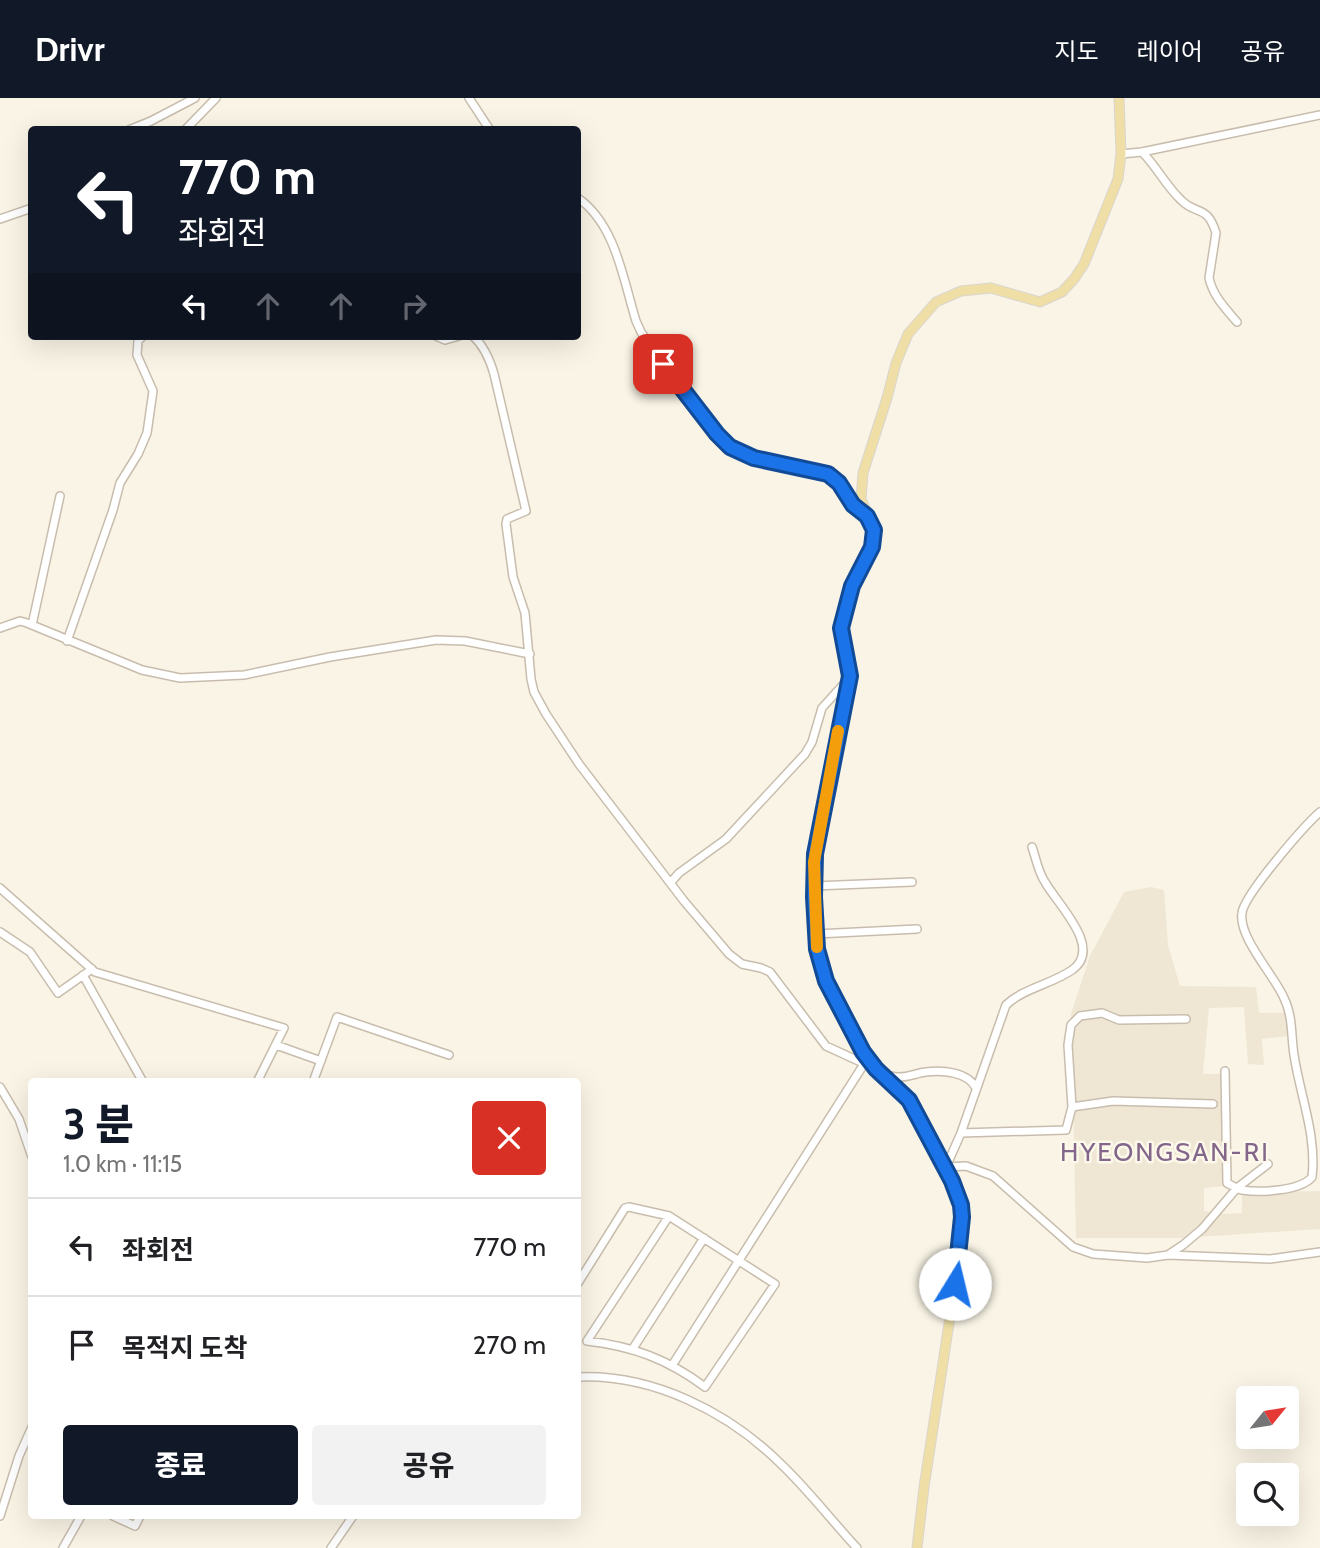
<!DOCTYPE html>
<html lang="ko">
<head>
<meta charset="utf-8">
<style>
  :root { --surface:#fff; --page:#f2f2f2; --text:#202124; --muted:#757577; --line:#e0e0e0; --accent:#111827 }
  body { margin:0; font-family:Cabin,"Noto Sans KR",sans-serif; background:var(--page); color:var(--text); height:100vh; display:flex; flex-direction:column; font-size:26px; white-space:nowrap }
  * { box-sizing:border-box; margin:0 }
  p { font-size:23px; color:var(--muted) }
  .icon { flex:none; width:38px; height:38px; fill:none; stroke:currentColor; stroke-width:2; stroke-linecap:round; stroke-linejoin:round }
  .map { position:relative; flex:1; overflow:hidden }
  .details { position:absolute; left:28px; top:980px; width:553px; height:441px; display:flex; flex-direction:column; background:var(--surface); border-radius:7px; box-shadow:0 7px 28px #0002 }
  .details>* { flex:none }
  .guide { position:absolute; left:28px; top:28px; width:553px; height:214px; border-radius:7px; box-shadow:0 7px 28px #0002; background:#111827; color:#fff; overflow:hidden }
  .needle { width:46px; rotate:60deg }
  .buttons { position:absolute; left:1236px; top:1288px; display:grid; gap:14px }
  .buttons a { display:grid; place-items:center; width:63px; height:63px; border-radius:7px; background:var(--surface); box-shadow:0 7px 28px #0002; font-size:35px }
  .pin { position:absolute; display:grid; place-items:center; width:60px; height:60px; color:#fff; margin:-30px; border-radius:14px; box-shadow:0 4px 10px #0006 }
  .me { position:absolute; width:77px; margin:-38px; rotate:9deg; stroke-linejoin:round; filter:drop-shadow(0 0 5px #0008) }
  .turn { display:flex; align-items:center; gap:24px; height:147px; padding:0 35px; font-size:32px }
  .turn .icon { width:91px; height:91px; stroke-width:2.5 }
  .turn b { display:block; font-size:49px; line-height:60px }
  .lanes { display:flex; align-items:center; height:66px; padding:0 35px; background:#0003; justify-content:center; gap:35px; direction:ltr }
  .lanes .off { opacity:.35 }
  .round { display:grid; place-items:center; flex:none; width:74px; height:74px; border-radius:7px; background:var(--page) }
  .head { display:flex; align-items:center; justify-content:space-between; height:119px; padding:0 35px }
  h1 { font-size:42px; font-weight:800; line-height:52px; color:var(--accent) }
  .cta { display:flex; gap:14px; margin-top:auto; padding:14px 35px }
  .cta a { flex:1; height:80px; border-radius:7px; background:var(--accent); color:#fff; font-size:28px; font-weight:800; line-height:80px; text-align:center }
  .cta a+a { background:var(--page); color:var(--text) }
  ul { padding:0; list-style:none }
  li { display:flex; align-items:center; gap:21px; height:98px; padding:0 35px; border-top:2px solid var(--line) }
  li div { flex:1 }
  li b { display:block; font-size:26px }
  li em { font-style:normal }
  header { display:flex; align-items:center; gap:42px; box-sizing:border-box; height:98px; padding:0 35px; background:var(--accent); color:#fff }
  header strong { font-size:33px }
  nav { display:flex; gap:38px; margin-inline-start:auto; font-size:24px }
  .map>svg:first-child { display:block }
  .residential { fill:#efe7d4 }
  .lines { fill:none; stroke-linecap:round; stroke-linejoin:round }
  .minor-casing { stroke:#c8bdad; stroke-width:10 }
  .major-casing { stroke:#d9d5d1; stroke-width:11 }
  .minor { stroke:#fff; stroke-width:7 }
  .major { stroke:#efdfa6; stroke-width:9 }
  .route-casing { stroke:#114b97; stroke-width:18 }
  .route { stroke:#1a73e8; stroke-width:12 }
  .slow { stroke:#f59e0b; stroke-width:12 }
  .labels { text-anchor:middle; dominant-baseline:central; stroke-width:5; stroke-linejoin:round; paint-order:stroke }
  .quarter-label { font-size:26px; letter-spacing:2px; fill:#83668a; stroke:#fcf8ea }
</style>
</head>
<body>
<header>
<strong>Drivr</strong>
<nav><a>지도</a><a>레이어</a><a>공유</a></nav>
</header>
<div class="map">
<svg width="1320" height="1450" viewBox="0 0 1320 1450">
  <rect width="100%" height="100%" fill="#f9f4e5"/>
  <!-- residential -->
  <path class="residential" d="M1151,789L1164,792L1168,847L1180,888L1256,889L1259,915H1286L1288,938L1262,941L1264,967L1248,966L1244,909L1209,910L1203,976H1221L1225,1088L1204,1090V1113L1223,1116L1242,1115V1095L1320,1093V1131L1181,1140H1076L1071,916L1090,858L1124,794Z"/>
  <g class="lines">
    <!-- minor casing -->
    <g class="minor-casing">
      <path id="minor" d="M469,0L490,32
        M129,32L151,23L195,0
        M185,32L216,0
        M1142,54C1157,69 1166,88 1181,102C1197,118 1207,106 1216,135L1209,180C1213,198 1225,210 1237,224
        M1121,56L1142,54L1320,17
        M578,100C616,127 623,181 636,223L641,234C665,269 709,341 747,358L828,376L839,385L853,407L867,417
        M0,121L32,110
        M436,238L445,242L459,238
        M473,238C484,248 490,262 494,276L526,413L507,421L506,426L513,479L525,515L531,581L534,594L546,616L579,666L684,803L729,856L742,866L761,870L770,874L826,948L876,971
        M32,527L60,398
        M0,530L20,523L27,525L142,572L180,580L244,577L330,559L436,542L465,543L530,556
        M67,543L113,412L120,385L138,356L147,335L153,293L137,257L138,243L143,238
        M1032,749C1036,760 1038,774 1045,784C1057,806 1104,850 1072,872C1052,886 1024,890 1006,907L961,1035L946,1069L966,1068L993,1078L1073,1149L1093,1156L1147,1160L1168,1157L1183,1147L1202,1131L1237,1090L1268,1066
        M672,783L679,775L726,741L805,656L812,644L822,610L850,579
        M814,788L912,784
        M0,790L95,874L284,930L257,984
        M0,834L30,854L58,895L92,871
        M816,836L917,831
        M83,877L143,984
        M276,947L321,963
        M1225,973L1227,1085C1231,1087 1237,1091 1242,1092C1259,1095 1301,1093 1312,1079C1317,1038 1300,997 1294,957C1291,938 1293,918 1284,900C1274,877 1238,839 1242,815C1244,797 1304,728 1320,714
        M882,976C888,977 894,979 899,979C909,979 917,975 926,974C943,972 968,974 976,990
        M313,984L337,919L449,957
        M0,989L19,1021L32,1059
        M1072,1009L1113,1003L1213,1006
        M961,1035L1066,1032L1072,1009L1068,947L1071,927L1080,918L1102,915L1119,922L1186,921
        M1168,1157L1270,1161L1320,1154
        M578,1185L625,1110L629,1109L669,1118L775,1186L705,1289C669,1262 633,1248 587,1243L669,1118
        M632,1252L704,1140
        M673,1266L864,966
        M578,1279C653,1276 729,1314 782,1367C809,1393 832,1423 857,1450
        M0,1418L19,1358L32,1329
        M113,1418L135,1428L140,1418
        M63,1450L81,1418
        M331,1450L353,1418"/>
    </g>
    <!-- major casing -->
    <g class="major-casing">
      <path id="major" d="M917,1450L924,1389L959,1160L962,1113L952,1083L914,1008L863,954L830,893L818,861L814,764L839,629L850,578L841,537L843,516L852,488L874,443V432L861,401L863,375L887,300L896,265L908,236L936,204L961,193L991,190L1040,204L1062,194L1074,181L1084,166L1118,81L1121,56L1119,0"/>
    </g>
    <!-- minor -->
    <use href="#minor" class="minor"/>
    <!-- major -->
    <use href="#major" class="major"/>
  </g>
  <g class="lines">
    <!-- route casing -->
    <g class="route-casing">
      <path id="route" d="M663,266L717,336L730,349L754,360L828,376L839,385L853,407L867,418L874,432L872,449L852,488L841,530L850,578L815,756L814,799L817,851L826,883L863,954L876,971L909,1002L952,1083L961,1107L962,1119L955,1186"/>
    </g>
    <!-- route -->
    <use href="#route" class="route"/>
    <!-- slow -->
    <path class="slow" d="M817,849L814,764L838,633"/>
  </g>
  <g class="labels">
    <!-- quarter labels -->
    <g class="quarter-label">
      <text x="1165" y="1054">HYEONGSAN-RI</text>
    </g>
  </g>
</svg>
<div class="buttons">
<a><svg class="needle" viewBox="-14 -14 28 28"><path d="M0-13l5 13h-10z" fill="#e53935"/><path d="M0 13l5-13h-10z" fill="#757577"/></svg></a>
<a><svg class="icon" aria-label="search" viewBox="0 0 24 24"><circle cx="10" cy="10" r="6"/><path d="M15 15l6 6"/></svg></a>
</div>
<div class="pin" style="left:663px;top:266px;background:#d93025"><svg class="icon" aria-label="arrive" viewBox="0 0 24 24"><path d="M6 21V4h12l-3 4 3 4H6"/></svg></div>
<svg class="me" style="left:955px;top:1186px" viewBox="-20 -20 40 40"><circle r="19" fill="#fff"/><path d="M0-13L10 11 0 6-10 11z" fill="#1a73e8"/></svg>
<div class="guide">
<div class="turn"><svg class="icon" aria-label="left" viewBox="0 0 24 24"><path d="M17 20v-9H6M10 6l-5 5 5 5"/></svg><div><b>770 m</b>좌회전</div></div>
<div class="lanes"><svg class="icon" aria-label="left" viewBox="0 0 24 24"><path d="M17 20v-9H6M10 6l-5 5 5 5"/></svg><svg class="icon off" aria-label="ahead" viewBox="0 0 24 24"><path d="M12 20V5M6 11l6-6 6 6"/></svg><svg class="icon off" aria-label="ahead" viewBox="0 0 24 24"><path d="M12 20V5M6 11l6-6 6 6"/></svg><svg class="icon off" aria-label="right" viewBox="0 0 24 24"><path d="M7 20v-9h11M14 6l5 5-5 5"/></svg></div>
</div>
<section class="details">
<div class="head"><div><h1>3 분</h1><p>1.0 km · 11:15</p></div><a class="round" style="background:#d93025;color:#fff"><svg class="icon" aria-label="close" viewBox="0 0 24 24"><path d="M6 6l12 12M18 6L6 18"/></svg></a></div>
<ul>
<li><svg class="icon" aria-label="left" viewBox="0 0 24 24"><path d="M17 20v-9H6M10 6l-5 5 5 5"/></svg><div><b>좌회전</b></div><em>770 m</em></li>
<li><svg class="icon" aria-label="arrive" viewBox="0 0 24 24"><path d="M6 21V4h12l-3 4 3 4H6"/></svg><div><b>목적지 도착</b></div><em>270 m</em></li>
</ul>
<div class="cta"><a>종료</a><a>공유</a></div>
</section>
</div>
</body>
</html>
